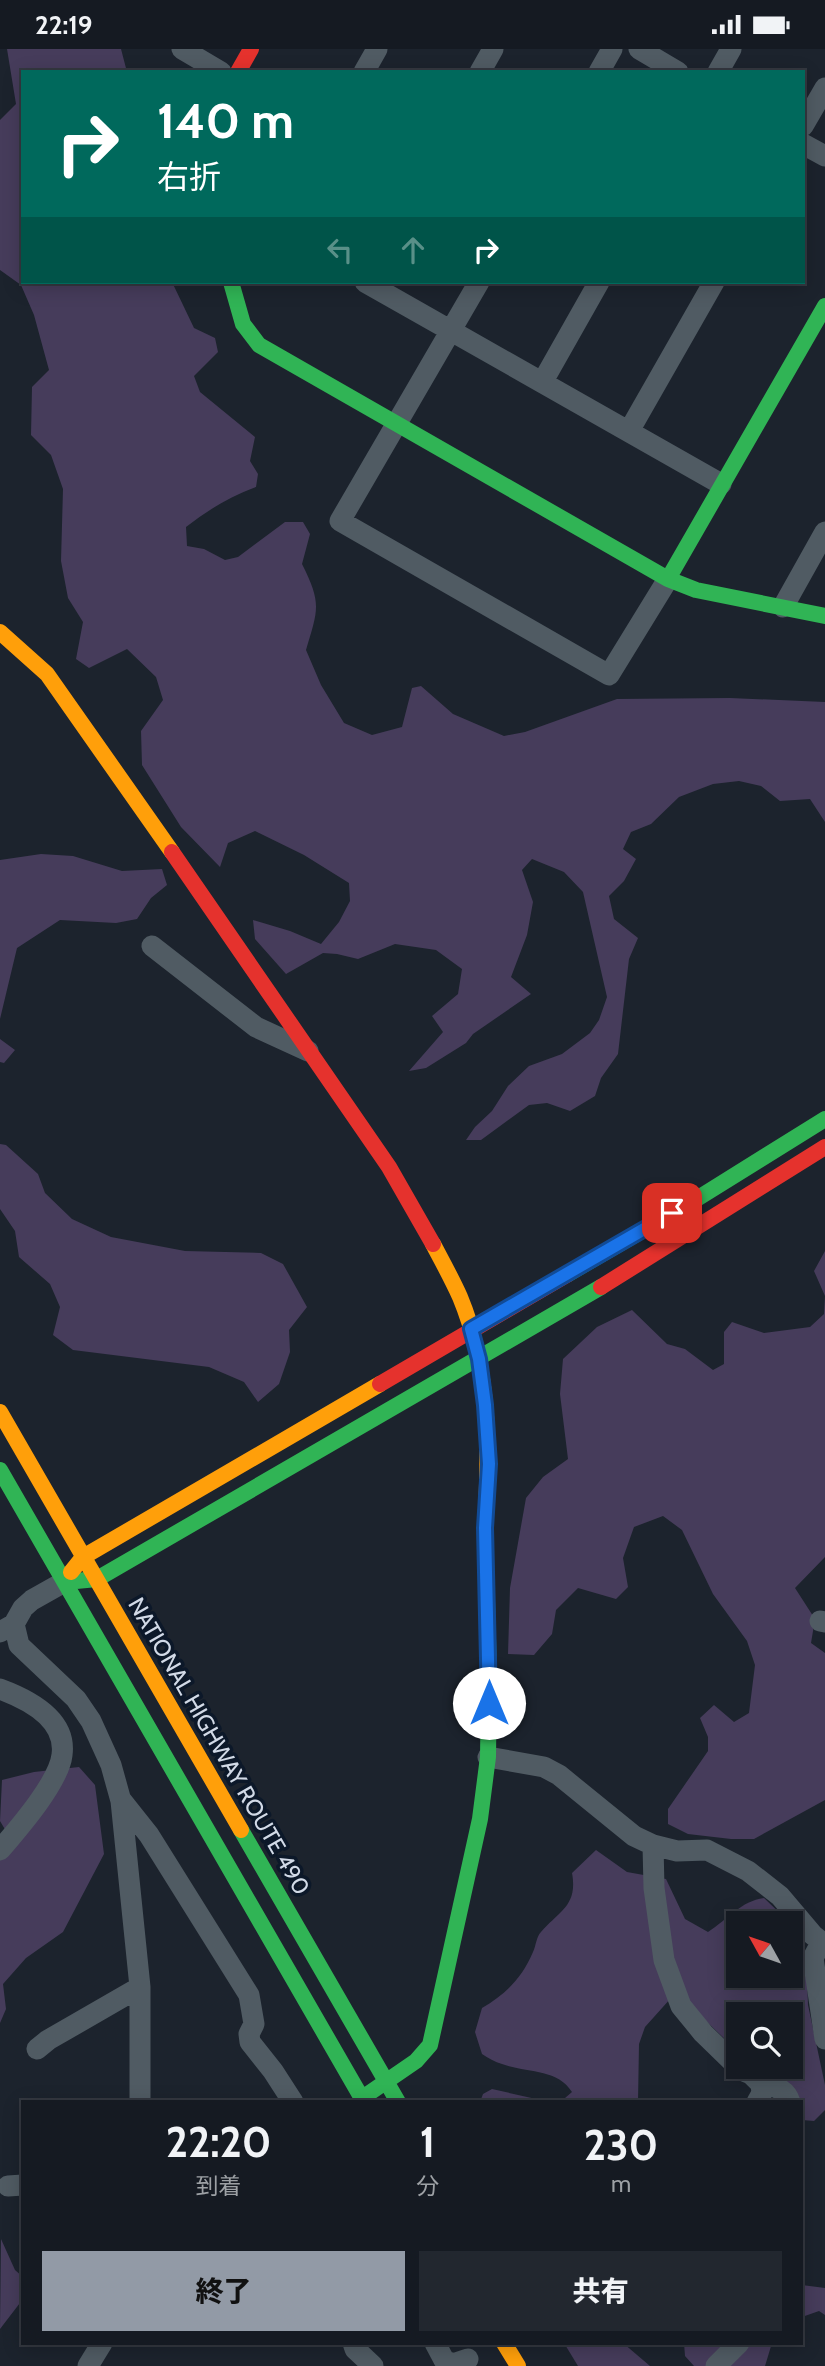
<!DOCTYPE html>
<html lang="ja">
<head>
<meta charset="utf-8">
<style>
  :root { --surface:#151a22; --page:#22272f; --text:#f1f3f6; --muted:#9da1a5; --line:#343840; --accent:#929aa6 }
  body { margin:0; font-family:Cabin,"Noto Sans JP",sans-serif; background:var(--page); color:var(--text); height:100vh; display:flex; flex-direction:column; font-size:26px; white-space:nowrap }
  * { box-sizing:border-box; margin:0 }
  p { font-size:23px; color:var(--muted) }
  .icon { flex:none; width:38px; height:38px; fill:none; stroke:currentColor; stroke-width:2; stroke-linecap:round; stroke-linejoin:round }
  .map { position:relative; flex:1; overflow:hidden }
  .drawer { position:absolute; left:21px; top:2051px; width:782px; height:245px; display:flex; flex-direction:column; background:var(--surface); border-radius:0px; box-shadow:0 4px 18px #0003,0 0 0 2px var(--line) }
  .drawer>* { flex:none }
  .banner { position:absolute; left:21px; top:21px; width:784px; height:214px; border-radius:0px; box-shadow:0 4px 18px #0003,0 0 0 2px var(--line); background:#00695c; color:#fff; overflow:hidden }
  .needle { width:46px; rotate:310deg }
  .controls { position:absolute; left:726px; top:1862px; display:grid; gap:14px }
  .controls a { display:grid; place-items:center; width:77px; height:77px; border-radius:0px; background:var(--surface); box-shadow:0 4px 18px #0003,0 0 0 2px var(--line); font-size:35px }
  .pin { position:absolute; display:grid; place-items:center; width:60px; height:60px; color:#fff; margin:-30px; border-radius:14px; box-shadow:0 4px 10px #0006 }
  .me { position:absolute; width:77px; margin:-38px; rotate:0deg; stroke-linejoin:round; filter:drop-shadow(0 0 5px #0008) }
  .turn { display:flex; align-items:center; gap:24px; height:147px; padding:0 21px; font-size:32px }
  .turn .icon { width:91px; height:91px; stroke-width:2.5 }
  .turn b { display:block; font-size:49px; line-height:60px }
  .lanes { display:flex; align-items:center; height:66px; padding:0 21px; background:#0003; justify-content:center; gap:35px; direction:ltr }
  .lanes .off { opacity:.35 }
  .eta { display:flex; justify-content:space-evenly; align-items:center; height:119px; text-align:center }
  .eta b { font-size:42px; font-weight:800; line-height:49px }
  .primary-button { display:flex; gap:14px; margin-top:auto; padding:14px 21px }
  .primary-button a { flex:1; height:80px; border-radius:0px; background:var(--accent); color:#111; font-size:28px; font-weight:800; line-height:80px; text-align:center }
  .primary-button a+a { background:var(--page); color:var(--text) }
  .status { display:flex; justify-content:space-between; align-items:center; height:49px; padding:0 35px; background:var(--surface); direction:ltr }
  .status svg { height:19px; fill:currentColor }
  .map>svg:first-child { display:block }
  .forest { fill:#463c5b }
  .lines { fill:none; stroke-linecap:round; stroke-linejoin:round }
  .street { stroke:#505b63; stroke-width:21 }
  .fast { stroke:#30b455; stroke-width:16 }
  .slow { stroke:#ff9f0a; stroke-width:16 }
  .jam { stroke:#e5322d; stroke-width:16 }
  .route-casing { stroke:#114b97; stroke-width:18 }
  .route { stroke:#1a73e8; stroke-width:12 }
  .labels { text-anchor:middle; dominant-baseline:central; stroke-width:7; stroke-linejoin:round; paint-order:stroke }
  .street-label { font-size:23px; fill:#d2dae7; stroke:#0c1829 }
</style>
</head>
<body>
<div class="status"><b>22:19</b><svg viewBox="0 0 49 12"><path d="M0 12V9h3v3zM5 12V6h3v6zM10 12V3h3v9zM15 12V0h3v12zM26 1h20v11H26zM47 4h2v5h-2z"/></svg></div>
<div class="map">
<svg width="825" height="2317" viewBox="0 0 825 2317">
  <rect width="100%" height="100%" fill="#1c232d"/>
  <!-- forest -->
  <path class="forest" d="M7,0H121L127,23H23V233H172L194,279L215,289L218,303L194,327L200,343L255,388L250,412L258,425L256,438C229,448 208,461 186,478L187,497L204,500L225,511L238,508L285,473H303L310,485L302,515C322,555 318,560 306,601L321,636L344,674L372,686L402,678L412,639L421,637L453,665L504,687L525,683L617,650L730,649L825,653V773L810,750L780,752L761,737L739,732L713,735L679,748L651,775L631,783L623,800L636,810L624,832L609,847L614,870L638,889L629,910L618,1005L601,1029L595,1047L570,1062L547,1054L529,1056L481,1091H466L475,1078L492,1062L508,1037L529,1017L562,1005L590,984L599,971L607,948L583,843L564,823L532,810L522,821L533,853L527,886L511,928L531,945L473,985L466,994L426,1019L409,1022L443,983L432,967L458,945L462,920L436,901L395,895L358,910L337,905L323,904L286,925L255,890L253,871L290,882L321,895L339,873L350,852L349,834L304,806L255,782L228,794L220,818L181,778L142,716L141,682L163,651L156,628L127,600L89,619L76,610L83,573L68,549L61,512L63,440L51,406L31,386L32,338L49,321L34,266L21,236L0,221V71L16,55Z
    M41,805L73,807L122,822L162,820L167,836L151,849L137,870L116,874L60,871L17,899L0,970V811Z
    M0,990L15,1001L4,1014L0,1013Z
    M0,1095L6,1096L38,1125L45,1144L72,1170L111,1188L185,1202L261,1204L283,1215L307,1258L289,1281L290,1303L279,1335L258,1353L244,1333L209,1318L73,1301L53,1286L60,1258L50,1235L19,1208L15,1182L0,1160Z
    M825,1202V1508L795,1539L815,1570L811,1594L825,1604V1751L754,1790H731L688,1785L668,1775V1760L708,1702V1688L700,1669L714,1656L734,1673L749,1664L755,1616L747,1592L713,1545L682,1481L663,1467L634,1478L623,1509L628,1538L616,1550L578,1539L556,1561L552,1585L534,1606L508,1605L510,1539L526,1449L543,1428L568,1410L560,1345L563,1310L597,1278L632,1261L667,1295L685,1300L713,1321L724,1315V1283L732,1273L764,1284L810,1278L824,1265L825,1247L814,1222Z
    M79,1718L95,1736L104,1805L63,1883L26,1909L3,1935L6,1960L0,1974V1808L13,1794L0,1772L2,1731L34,1723Z
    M596,1801L627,1823L666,1830L685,1870L708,1883C728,1870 741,1852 764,1849L790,1874H738V1927H791V1875L800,1896L807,1929L808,1956L825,2036V2061L814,2072L802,2071V2053H779L781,2033L778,2018H791V1965H738V1995L729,1994L708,1974L671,1949L645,1978L639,1995L638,2053H480L483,2045L492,2040L536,2050L565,2049L572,2043C557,2019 526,2024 502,2015C495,2013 488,2009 482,2005L475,1983L482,1959C506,1945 522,1929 533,1903C536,1897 536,1888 541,1883C559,1862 578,1857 572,1824Z
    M1,2190L15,2221L23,2228V2250L0,2280Z
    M802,2236L825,2239V2266L819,2262L802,2268Z
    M564,2294H623L650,2317H578Z
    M684,2294H772L765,2317H694L685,2307Z"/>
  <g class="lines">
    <!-- street -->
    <path class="street" d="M182,0L221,23
      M639,0L678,23
      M364,23L377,0
      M480,23L493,0
      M599,23L612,0
      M718,23L731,0
      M803,77L825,39
      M803,95L825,107
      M365,233L721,435
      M479,233L340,472L609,626L668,530
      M543,332L599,233
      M629,382L714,233
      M783,558L825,483
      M152,897L256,978L308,1002
      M820,1572L825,1573
      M14,1575L19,1596L76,1650L91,1672L111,1716L121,1752L140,1938V2053
      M0,1583L14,1575L23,1559L32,1551L64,1533
      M0,1640C27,1650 67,1670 62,1706C59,1733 18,1780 0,1801
      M488,1708L544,1718L559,1726L634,1787L653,1796L677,1802L707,1801L748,1822L780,1847L813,1886L825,1896
      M122,1752L149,1786L249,1946L254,1975L249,1985L250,1993L273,2022L293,2053
      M653,1796L654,1839L664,1911L681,1957L703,1984L741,2021L751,2025L761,2035L762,2044L757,2053
      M821,1894L813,1909L825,1990
      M37,2000L48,1991L140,1938
      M761,2035C773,2036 786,2040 790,2053
      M8,2137L23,2136
      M353,2294L355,2300L373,2317
      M435,2294L444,2311L453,2315L468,2310
      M88,2317L102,2294
      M716,2317L739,2294"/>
    <!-- fast -->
    <path class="fast" d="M231,233L243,275L259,296L668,530L696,541L825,567
      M668,530L825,257
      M568,1225L695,1151L825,1070
      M0,1421L364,2053
      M76,1532L97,1530L601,1238
      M241,1781L398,2053
      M368,2045L416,2012L430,1996L480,1770L488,1708L489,1627L485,1477"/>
    <!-- slow -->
    <path class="slow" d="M0,583L47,625L172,803
      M433,1195C442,1212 452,1230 460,1248C490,1320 490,1401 485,1477
      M0,1363L241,1781
      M71,1523L83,1508L380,1335
      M504,2294L518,2317"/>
    <!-- jam -->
    <path class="jam" d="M238,23L251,0
      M172,803L389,1118L433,1195
      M601,1238L825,1098
      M380,1335L568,1225"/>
  </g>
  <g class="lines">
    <!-- route casing -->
    <g class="route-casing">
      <path id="route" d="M489,1654L485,1479L489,1415L485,1356L479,1310L471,1280L672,1164"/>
    </g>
    <!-- route -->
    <use href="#route" class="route"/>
  </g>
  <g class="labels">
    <!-- street labels -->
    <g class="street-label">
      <text transform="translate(219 1697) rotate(60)">NATIONAL HIGHWAY ROUTE 490</text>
    </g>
  </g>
</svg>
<div class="controls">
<a><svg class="needle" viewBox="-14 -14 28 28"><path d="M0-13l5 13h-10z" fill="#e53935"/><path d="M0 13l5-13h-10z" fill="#9da1a5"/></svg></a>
<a><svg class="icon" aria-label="search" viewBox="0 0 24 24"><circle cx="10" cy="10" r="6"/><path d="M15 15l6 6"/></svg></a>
</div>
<div class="pin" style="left:672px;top:1164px;background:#d93025"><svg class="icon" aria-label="arrive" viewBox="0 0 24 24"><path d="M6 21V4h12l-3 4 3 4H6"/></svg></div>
<svg class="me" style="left:489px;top:1654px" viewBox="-20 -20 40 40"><circle r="19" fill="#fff"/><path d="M0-13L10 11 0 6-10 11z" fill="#1a73e8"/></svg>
<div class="banner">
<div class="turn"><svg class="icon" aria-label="right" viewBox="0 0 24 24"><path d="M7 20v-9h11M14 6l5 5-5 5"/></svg><div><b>140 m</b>右折</div></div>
<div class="lanes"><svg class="icon off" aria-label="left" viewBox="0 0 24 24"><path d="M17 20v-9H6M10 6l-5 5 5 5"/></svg><svg class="icon off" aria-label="ahead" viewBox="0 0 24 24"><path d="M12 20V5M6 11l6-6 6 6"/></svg><svg class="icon" aria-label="right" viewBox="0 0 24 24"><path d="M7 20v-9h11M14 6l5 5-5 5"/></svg></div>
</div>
<section class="drawer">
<div class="eta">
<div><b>22:20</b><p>到着</p></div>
<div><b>1</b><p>分</p></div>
<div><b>230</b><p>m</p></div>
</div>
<div class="primary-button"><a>終了</a><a>共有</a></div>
</section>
</div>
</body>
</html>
